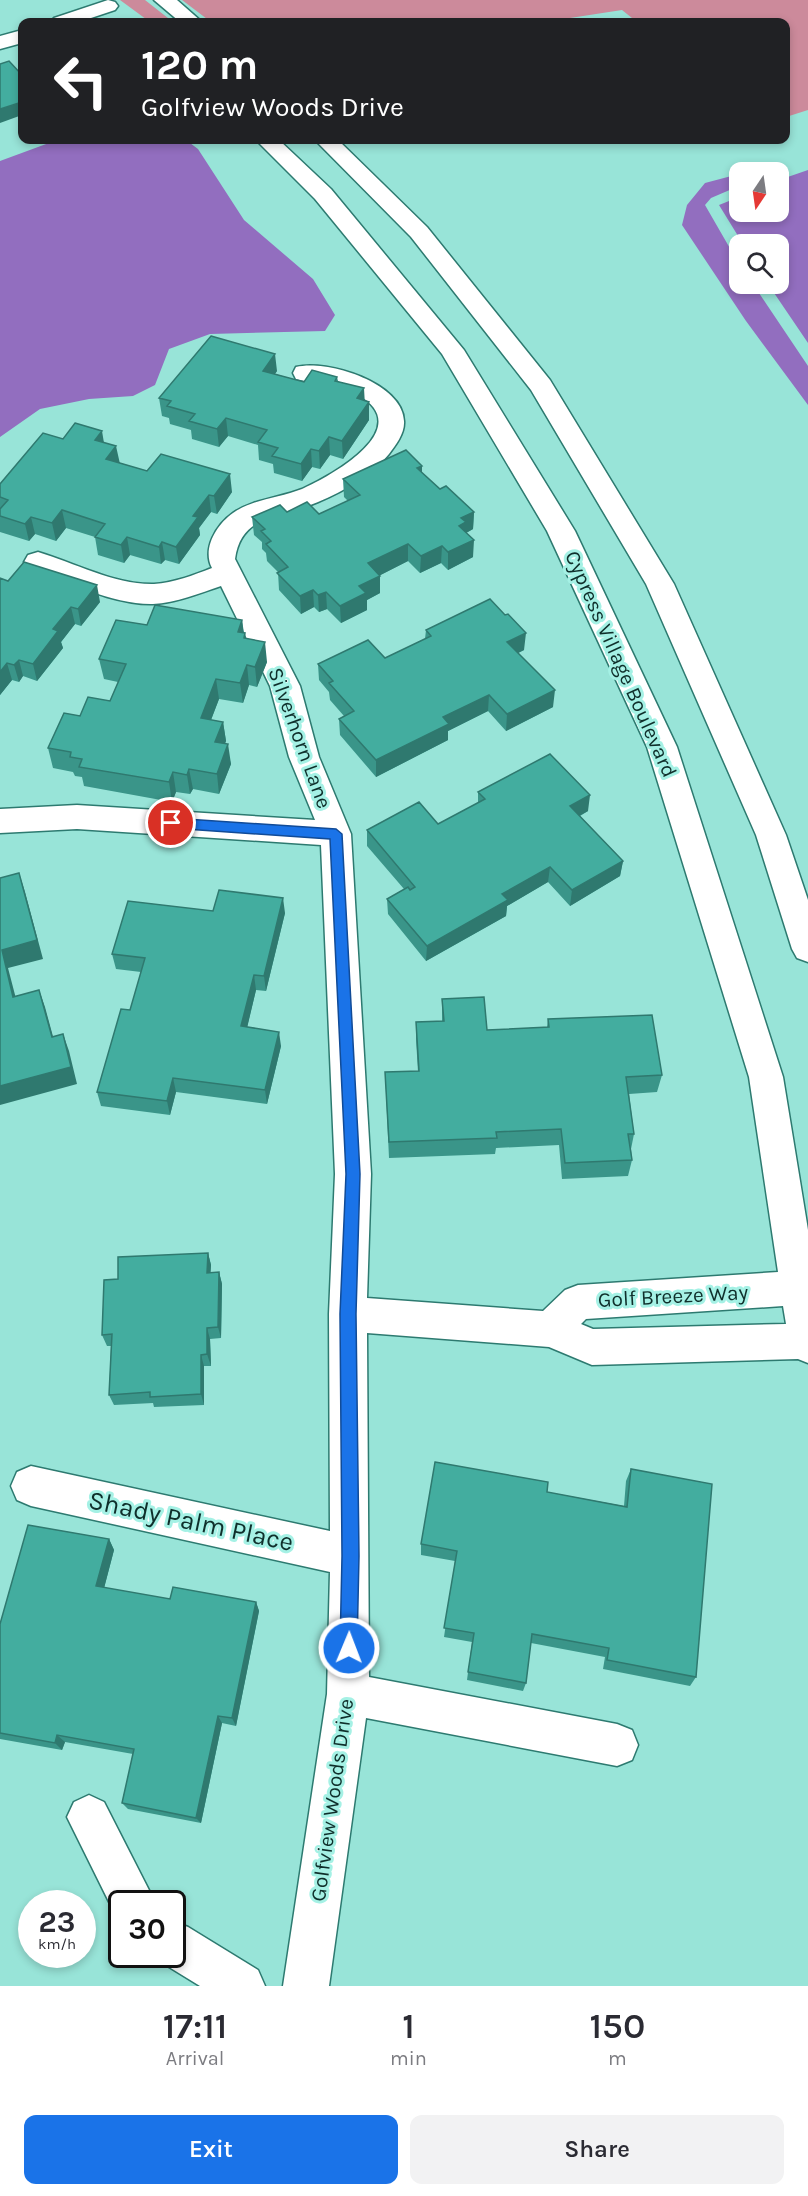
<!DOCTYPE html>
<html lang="en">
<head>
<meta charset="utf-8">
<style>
  :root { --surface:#fff; --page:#f2f2f3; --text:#2b2b33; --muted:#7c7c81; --accent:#1a73e8 }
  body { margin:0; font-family:Karla,sans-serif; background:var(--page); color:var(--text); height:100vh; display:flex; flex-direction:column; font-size:22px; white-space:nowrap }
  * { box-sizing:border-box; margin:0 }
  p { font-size:20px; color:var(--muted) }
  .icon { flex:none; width:33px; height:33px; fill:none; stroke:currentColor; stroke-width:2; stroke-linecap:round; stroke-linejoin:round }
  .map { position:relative; height:1986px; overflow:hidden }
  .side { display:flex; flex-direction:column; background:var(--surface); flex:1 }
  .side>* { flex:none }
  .hud { position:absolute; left:18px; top:18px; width:772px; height:126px; border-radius:12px; box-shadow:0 3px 9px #0003; background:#202124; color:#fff; overflow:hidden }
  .needle { width:39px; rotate:193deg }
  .tools { position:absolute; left:729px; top:162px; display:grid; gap:12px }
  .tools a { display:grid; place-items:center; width:60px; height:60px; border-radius:12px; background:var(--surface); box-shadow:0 3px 9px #0003; font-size:30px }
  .speed { position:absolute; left:18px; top:1890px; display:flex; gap:12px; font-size:30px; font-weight:700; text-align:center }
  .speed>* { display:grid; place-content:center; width:78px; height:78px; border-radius:50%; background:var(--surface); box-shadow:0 3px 9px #0003; line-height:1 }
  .speed small { font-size:15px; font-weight:400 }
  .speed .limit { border:3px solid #111; border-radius:9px; background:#fff; color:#111 }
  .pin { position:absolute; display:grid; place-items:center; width:51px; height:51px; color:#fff; margin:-26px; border:3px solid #fff; border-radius:50%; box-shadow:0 2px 6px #0007 }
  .me { position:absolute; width:66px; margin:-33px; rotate:1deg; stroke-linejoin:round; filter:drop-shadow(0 0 4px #0008) }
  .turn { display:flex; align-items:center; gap:21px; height:126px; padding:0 24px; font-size:27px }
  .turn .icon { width:78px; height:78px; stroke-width:2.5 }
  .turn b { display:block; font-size:42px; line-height:51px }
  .eta { display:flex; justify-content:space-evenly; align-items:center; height:102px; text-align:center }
  .eta b { font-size:36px; font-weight:600; line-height:42px }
  .primary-button { display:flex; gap:12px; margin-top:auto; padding:12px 24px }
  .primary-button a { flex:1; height:69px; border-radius:12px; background:var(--accent); color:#fff; font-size:24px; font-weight:600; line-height:69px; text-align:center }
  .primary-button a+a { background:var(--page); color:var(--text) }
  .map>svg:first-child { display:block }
  .green { fill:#cc8a9b }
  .water { fill:#926ebf }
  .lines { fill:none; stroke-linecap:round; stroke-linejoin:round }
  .minor-casing { stroke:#2d7a70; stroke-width:3 }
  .minor { fill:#fff; fill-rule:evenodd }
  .wall { fill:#3a9589 }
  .shaded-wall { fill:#2f796f }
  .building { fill:#43ad9f; stroke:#2f796f; stroke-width:1.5 }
  .route { fill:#1a73e8; stroke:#114b97; stroke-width:1.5 }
  .labels { text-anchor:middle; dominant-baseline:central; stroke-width:6; stroke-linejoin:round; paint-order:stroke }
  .street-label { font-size:21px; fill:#0f2f2b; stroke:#a5f1e5 }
  .near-street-label { font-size:26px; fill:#0f2f2b; stroke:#a5f1e5 }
</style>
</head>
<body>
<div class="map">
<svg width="808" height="1986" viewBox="0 0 808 1986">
  <rect width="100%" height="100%" fill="#98e4d8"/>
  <!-- green -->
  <path class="green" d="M120,0H145L173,22H150Z
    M182,0H808V110L786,117V22H637L622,10L544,22H211Z"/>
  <!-- water -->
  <path class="water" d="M57,140H186L198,149L244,220L313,279L335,315L325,331L210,334L169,349L155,385L133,396L89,399L40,409L0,437V161Z
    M808,170V343L768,284H778V244H743L719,205L739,197L740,212H778L779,180Z
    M739,174V186L711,198L705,205L739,264L740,284H753L808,366V405L746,321L682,225L687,205L705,183Z"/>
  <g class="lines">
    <!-- minor casing -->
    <g class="minor-casing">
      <path id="minor" d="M108,0L115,2L118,6L115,10L79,22H51L54,18Z
        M154,0H177L202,22H180Z
        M22,30V43L0,49V36Z
        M256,140H279L331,189L464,350L575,531L677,747L783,1077L808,1230V1363L798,1359L592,1365L549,1347L367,1333L369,1677L617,1724L632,1730L638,1745L632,1760L617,1766L366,1718L329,1986H283L327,1694L330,1572L31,1506L17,1500L11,1486L17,1472L31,1466L330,1531L329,1314L335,1174L321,845L77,829L0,833V809L77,805L315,820L289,757L270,686L221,586C200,593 176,603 153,604C114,605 65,581 28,569L24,562L28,555L38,552C75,563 115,585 154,584C174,583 193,575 212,568C202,549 216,525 233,513C253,499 279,498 302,489C333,475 417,428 358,395C338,384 317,384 296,379L293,373L296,367C327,359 403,383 404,421C405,433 396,445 389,454C371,476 344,491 318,502C284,517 241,513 235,559L300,686L319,757L351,834L371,1174L367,1298L543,1311L565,1290L578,1285L778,1272L749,1077L647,747L547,531L442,354L315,199ZM783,1306L786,1324L593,1329L581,1324L586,1319Z
        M315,140H338L427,227L550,380L674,584L786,835L808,900V962L797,958L792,949L756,835L646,584L531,390L411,237Z
        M89,1795L104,1802L156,1904H122V1921L118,1920L67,1817L74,1802Z
        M172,1921L188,1927L258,1970L265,1986H200L156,1959L154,1954H172Z"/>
    </g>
    <!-- minor -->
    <use href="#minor" class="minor"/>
  </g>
  <!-- wall -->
  <path class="wall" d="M277,371L275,374L304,382L337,377L338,381L364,400L369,402V420L343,459L330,455L320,469L312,467L302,481L274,473L273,464L259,460L258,445L228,436L219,447L192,439L191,430L170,424L169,418L162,416L159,398Z
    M63,439L104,442L120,463L147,471L232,492L217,514L211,512L199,528L200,535L179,564L165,560L161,564L130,555L124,563L98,555L95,537L66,528L56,541L35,534L29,541L0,532V484Z
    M422,466V473L440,489L474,512L473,529L466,533L473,557L448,570L441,563L420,573L408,561L380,575V593L367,600V610L341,623L327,609L319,612L314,607L301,614L279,590L278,572L267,561L266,553L262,549V542L254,535L252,517L287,512L319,514L348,501L344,497L343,479Z
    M0,578L8,581L100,602L81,626L75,624L61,642L63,648L37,681L23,676L19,682L12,680L0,695Z
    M242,620L244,633L246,639L267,662L257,687L249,685L243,703L219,699L211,720L223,722L226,741L225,743L231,764L219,794L193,789L190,794L176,792L172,802L84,786L82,777L75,776L73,772L53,768L48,748L80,716L110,701L118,682L104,679L99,659L147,625Z
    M426,630L524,650L518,653L553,707L506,731L488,711L448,731V740L376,777L340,735L339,719L344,716L330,700L329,692L319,680L318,664L385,658L425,639Z
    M478,792L588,811L580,816L623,861L620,876L570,906L548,882L507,906L506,916L426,961L388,914L387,899L404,889L367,846V830L438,824L478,803Z
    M213,911L285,913L266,991L256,990L247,1027L281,1046L267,1104L176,1092L170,1115L101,1106L97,1092L130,1010L141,972L116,969L112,954Z
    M442,999L487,1030L547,1027L548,1019L662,1075L657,1092L629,1094L634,1134L631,1149L632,1160L628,1176L562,1179L559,1145L496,1148L495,1154L389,1158L385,1072H418L416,1039V1022L442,1021Z
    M208,1253L211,1265L210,1273L219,1272L222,1284L221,1338L210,1339L211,1366H204V1405L154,1407L153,1403L114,1405L109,1395L111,1346H107L102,1335L118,1279Z
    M631,1469L696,1677L690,1686L603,1669L605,1657L531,1643L526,1683L523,1691L467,1680L472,1642L444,1637L455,1561L421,1555V1544L547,1492L624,1506L626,1481Z
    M109,1539L114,1550L104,1588L170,1599L256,1602L259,1611L236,1726L222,1723L201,1823L128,1809L122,1803L133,1754L65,1742L62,1750L0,1739V1624Z"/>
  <!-- shaded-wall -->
  <path class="shaded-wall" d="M22,102V115L0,123V109Z
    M275,354L277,371L264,389L263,371Z
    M364,388L365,406L357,398Z
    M369,402V420L343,459L342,441Z
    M226,418L228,436L219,447L217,429Z
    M102,431L105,449L95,440Z
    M329,437L330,455L320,469L319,451Z
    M116,446L120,464L106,459Z
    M311,449L312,467L302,481L301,464Z
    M422,466V484L417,468Z
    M230,474L232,492L217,514L214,496Z
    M209,495L211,512L199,528L200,535L179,564L176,547L193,516Z
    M62,510L66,528L56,541L52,523Z
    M474,512L473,529L466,533L459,526L461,518Z
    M31,517L35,534L29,541L25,524Z
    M127,537L130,555L124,563L121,545Z
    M474,540L473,557L448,570V552Z
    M162,542L165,560L161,564L159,547Z
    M408,544V561L369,581L368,563Z
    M442,546L441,563L420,573L421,556Z
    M380,576V593L367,600V610L341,623L340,606L359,586Z
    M97,585L100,602L81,626L78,609Z
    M313,590L314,607L301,614L300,596Z
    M326,592L327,609L319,612L318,595Z
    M71,607L75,624L61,642L63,648L37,681L33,664L53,629Z
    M242,620L244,637L245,633L248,653L238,632Z
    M526,633L524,650L506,659L507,642Z
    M265,642L267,662L257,687L255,667Z
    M19,660L23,676L19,682L14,665Z
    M7,663L12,680L0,695V672Z
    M247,665L249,685L243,703L240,683Z
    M216,679L219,699L204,738L201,718Z
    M555,690L553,707L506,731L507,714Z
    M489,695L488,711L448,731V740L376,777V760L443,717Z
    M223,722L226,741L218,762L215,742Z
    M228,744L231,764L219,794L217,774Z
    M189,769L193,789L190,794L187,775Z
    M173,772L176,792L172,802L169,782Z
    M590,795L588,811L568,822L570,806Z
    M623,861L620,876L570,906L572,890Z
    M550,867L548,882L507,906L506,916L426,961L427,946L502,894Z
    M19,873L25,892L43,959L8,968L20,1014L13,997L2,950Z
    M283,898L285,913L266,991L264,976Z
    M254,975L256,990L244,1041L241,1026Z
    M39,990L45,1007L58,1055L52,1037Z
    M279,1032L281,1046L267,1104L265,1090Z
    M63,1034L69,1051L77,1084L0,1105V1086Z
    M173,1078L176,1092L170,1115L167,1101Z
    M208,1253L211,1265L210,1285L207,1273Z
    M219,1272L222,1284L221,1338L218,1327Z
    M207,1328L210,1339L211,1366L207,1354Z
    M201,1355L204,1366V1405L201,1394Z
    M109,1539L114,1550L102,1596L96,1586Z
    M256,1602L259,1611L236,1726L232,1718Z
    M218,1716L222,1723L201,1823L196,1818Z
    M57,1735L65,1742L62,1750L55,1743Z"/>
  <!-- building -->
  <path class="building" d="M9,61L22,75V102L0,109V64Z
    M211,336L275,354L263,371L304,382L312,370L337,377L335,381L364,388L357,398L369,402L342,441L329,437L319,451L311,449L301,464L272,456L278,448L258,442L267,430L226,418L217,429L189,421L195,414L167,406L171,401L159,398Z
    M75,423L102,431L95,440L116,446L106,459L147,471L161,454L230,474L214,496L209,495L193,516L198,517L176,547L162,542L159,547L127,537L121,545L95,537L105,524L62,510L52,523L31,517L25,524L0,516V509L8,500L0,497V484L43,433L63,439Z
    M406,450L422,466L417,468L440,489L446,486L474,512L461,518L466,522L459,526L474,540L448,552L442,546L421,556L408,544L368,563L380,576L359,586L366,593L340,606L326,592L318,595L313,590L300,596L277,573L288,567L266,544L271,541L261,531L265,529L252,517L280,505L287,512L307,502L319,514L360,495L343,479Z
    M24,562L97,585L78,609L71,607L53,629L58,631L33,664L19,660L14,665L7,663L0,672V578L8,581Z
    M490,599L505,615L508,614L526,633L507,642L555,690L507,714L489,695L443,717L449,724L376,760L339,719L354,711L329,683L333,681L318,664L368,640L385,658L431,636L426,630Z
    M155,605L242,620L238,632L245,633L244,638L265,642L255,667L247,665L240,683L216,679L201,718L223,722L215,742L228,744L217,774L189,769L187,775L173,772L169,782L79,767L82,759L70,757L71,752L48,748L64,713L80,716L88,697L110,701L126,664L99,659L116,620L147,625Z
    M550,754L590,795L570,806L623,861L572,890L550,867L502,894L508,900L427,946L387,899L408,887L410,890L415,887L367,830L419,802L438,824L485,799L478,792Z
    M19,873L37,940L2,950L13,997L39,990L52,1037L63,1034L71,1067L0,1086V878Z
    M219,890L283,898L264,976L254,975L241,1026L279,1032L265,1090L173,1078L167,1101L97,1092L121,1009L130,1010L145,958L112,954L128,901L213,911Z
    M484,997L487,1030L549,1027L548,1019L652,1015L662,1075L626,1077L634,1134H628L632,1160L565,1163L561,1129L496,1132L497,1138L389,1142L385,1072L419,1071L416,1022L444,1021L442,999Z
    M208,1253L207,1273L219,1272L218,1327L207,1328V1354L201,1355V1394L150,1397V1392L109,1395L112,1334L102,1335L104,1280L118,1279V1257Z
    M435,1462L548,1482L547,1492L627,1507L631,1469L712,1484L696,1677L607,1660L609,1648L532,1634L526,1683L468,1672L474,1633L444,1628L457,1551L421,1544Z
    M28,1525L109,1539L96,1586L170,1599L173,1587L256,1602L232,1718L218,1716L196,1818L122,1803L134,1749L57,1735L55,1743L0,1733V1624Z"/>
  <!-- route -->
  <path class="route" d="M171,818L336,829L342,834L360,1174L356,1314L359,1556L357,1648L355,1654L349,1657L343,1654L340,1648L342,1556L340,1314L346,1174L330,839L171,828L165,823Z"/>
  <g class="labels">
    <!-- street labels -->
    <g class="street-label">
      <text transform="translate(621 664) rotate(66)">Cypress Village Boulevard</text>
      <text transform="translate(300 738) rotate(70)">Silverhorn Lane</text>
      <text transform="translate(673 1296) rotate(-3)">Golf Breeze Way</text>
      <text transform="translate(332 1800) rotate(-82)">Golfview Woods Drive</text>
    </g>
    <!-- near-street labels -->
    <g class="near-street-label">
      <text transform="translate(191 1521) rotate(12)">Shady Palm Place</text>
    </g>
  </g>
</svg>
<div class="tools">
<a><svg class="needle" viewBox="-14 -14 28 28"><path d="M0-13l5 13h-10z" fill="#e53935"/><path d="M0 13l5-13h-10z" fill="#7c7c81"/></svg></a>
<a><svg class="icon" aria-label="search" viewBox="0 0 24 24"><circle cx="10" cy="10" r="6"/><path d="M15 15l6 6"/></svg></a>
</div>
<div class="speed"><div>23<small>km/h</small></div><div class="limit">30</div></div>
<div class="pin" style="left:171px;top:823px;background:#d93025"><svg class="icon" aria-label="arrive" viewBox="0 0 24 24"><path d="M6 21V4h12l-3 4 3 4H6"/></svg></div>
<svg class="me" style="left:349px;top:1648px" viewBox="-20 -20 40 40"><circle r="17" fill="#1a73e8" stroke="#fff" stroke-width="3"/><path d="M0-11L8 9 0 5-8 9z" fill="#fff"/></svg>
<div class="hud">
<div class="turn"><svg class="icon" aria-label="left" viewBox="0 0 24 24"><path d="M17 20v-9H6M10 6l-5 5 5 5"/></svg><div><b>120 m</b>Golfview Woods Drive</div></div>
</div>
</div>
<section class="side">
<div class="eta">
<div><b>17:11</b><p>Arrival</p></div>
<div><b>1</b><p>min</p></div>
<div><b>150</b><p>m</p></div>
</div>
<div class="primary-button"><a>Exit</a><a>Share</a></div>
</section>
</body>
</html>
